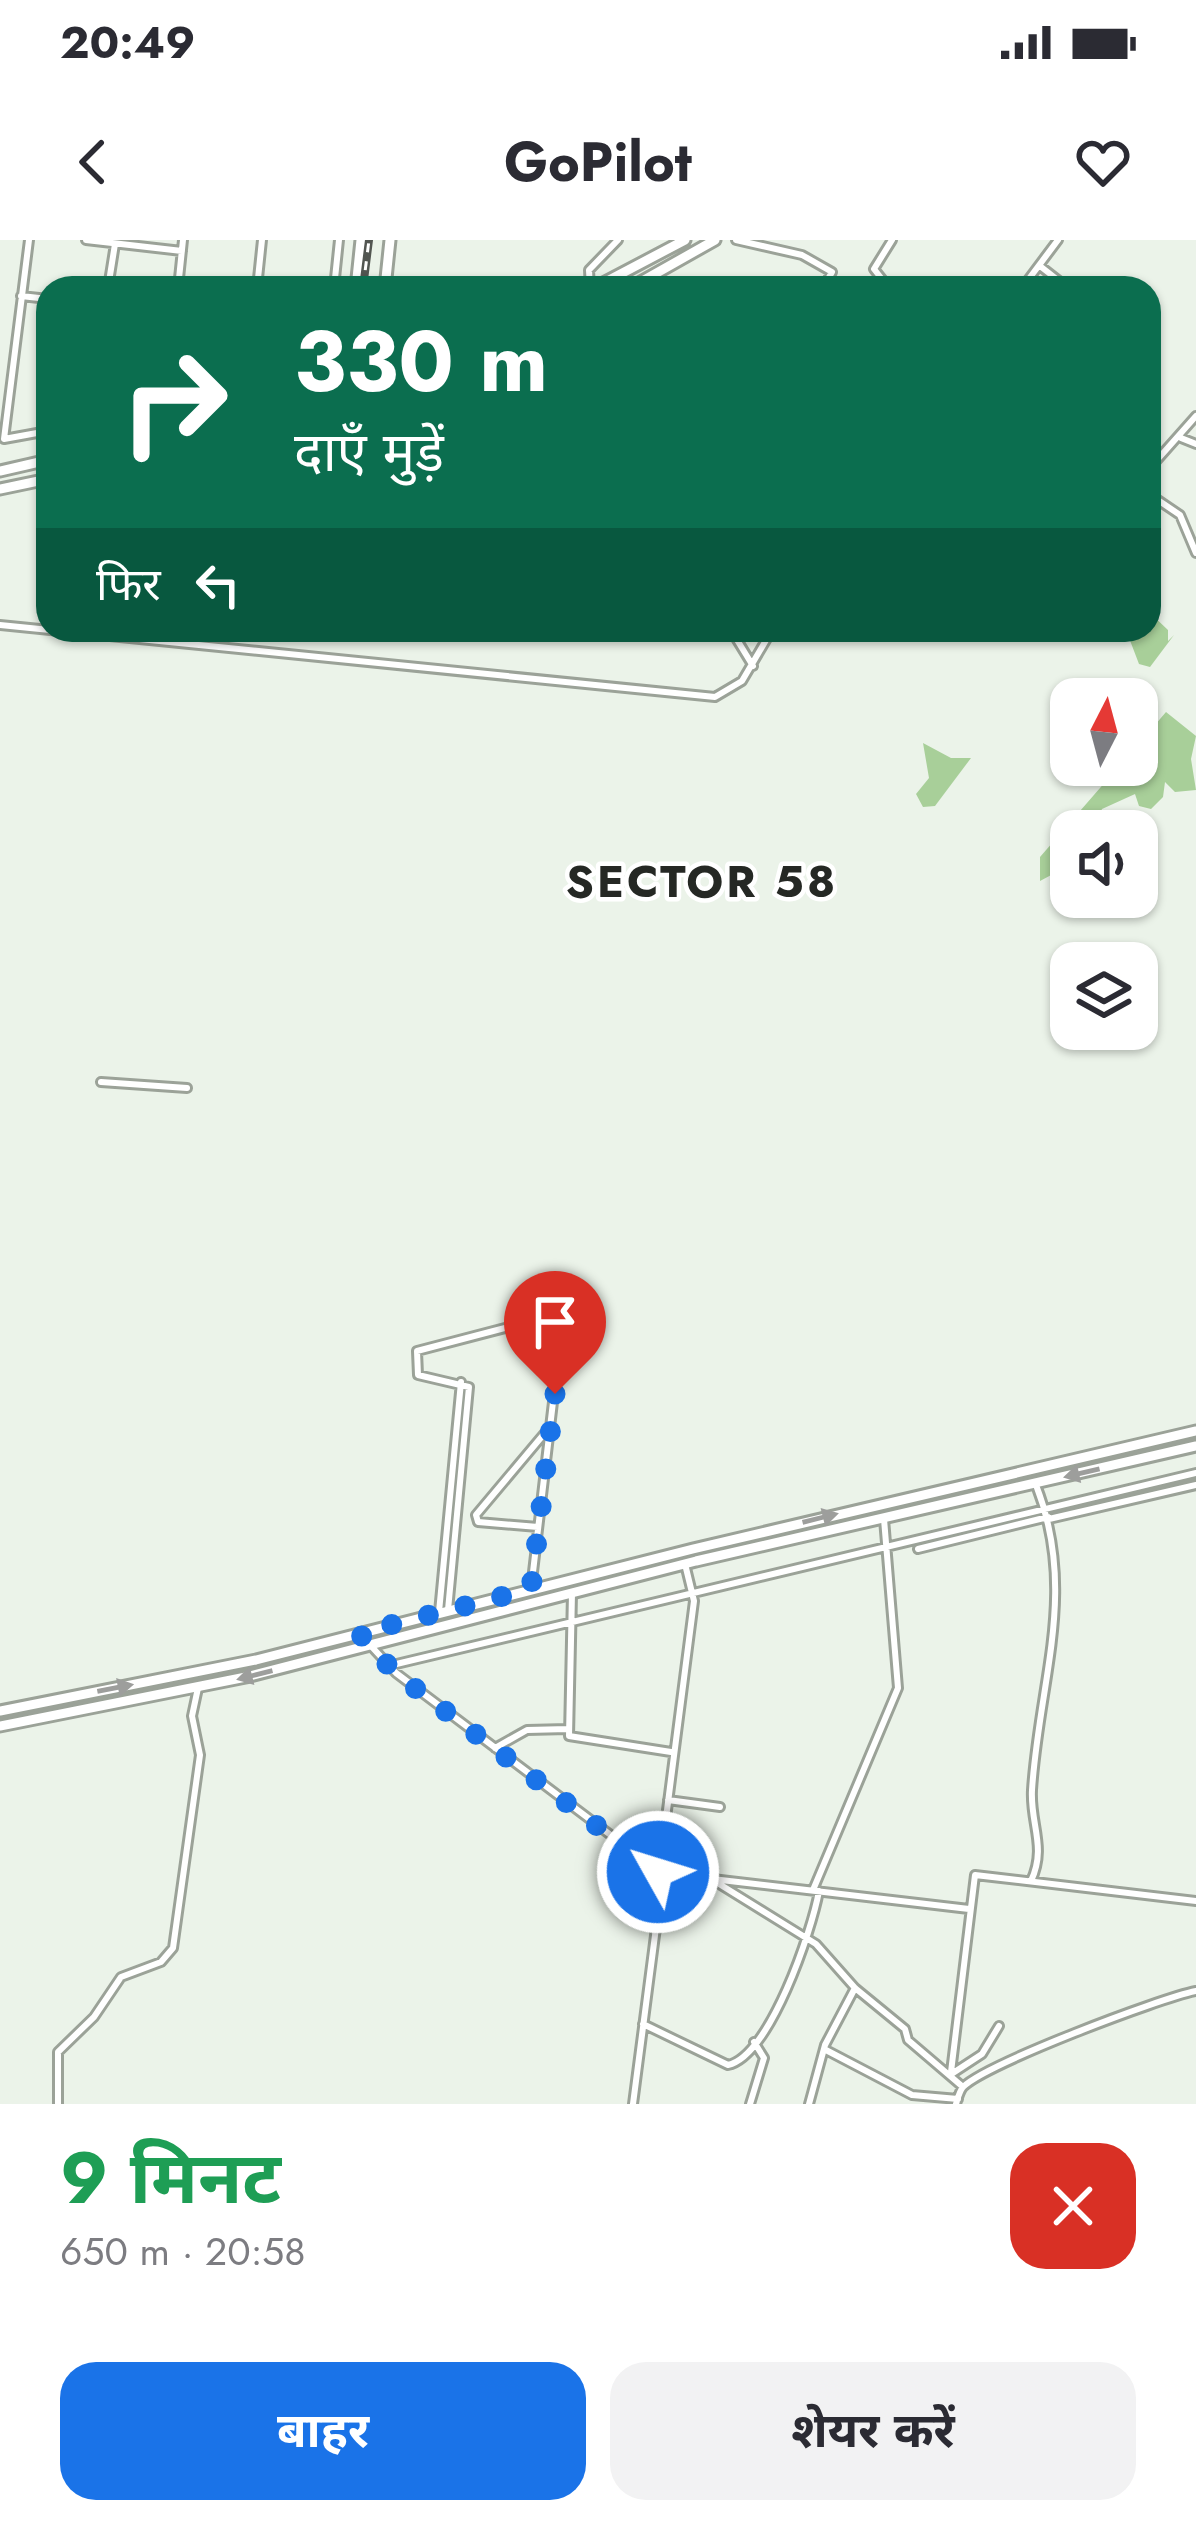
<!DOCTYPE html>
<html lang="hi">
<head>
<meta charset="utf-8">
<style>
  :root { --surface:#fff; --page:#f2f2f3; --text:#2b2b33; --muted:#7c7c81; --accent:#1a73e8 }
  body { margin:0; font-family:Jost,"Noto Sans Devanagari",sans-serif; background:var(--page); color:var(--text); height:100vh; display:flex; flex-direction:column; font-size:45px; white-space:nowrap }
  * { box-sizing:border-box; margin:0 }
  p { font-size:39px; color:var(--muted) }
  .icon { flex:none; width:66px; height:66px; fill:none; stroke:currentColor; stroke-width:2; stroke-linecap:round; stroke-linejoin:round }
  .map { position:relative; height:1864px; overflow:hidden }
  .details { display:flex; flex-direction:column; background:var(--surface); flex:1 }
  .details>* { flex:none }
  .banner { position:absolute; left:36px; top:36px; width:1125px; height:366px; border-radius:36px; box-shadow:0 3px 9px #0004; background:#0b6e4f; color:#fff; overflow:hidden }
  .needle { width:78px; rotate:6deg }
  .tools { position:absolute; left:1050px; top:438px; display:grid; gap:24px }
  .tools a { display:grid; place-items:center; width:108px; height:108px; border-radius:24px; background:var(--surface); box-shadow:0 3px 9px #0004; font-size:60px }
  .pin { position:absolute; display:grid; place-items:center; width:102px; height:102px; color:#fff; margin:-123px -51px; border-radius:50% 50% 50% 0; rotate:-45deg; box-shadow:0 0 12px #0007 }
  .pin .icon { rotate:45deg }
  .me { position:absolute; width:132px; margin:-66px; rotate:309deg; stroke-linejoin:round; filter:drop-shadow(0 0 9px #0008) }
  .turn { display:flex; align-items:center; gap:42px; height:252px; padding:0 60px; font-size:54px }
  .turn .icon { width:156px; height:156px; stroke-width:2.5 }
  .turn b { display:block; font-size:84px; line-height:102px }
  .then { display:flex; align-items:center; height:114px; padding:0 60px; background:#0003; gap:24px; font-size:45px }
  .round { display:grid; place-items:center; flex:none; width:126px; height:126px; border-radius:36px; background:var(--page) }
  .head { display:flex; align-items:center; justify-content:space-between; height:204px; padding:0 60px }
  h1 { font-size:72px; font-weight:700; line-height:90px; color:#1e9e55 }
  .cta { display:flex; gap:24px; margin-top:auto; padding:24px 60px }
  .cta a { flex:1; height:138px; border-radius:36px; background:var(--accent); color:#fff; font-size:48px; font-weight:700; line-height:138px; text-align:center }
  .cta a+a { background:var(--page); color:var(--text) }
  .status { display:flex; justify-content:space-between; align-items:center; height:84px; padding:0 60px; background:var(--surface); direction:ltr }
  .status svg { height:33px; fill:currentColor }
  header { display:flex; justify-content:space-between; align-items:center; height:156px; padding:0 60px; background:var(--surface); font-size:54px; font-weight:700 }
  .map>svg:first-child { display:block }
  .water { fill:#a8cf99 }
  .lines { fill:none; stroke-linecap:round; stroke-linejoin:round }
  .street-casing { stroke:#9ba298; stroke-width:12 }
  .secondary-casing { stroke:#9ba298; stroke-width:15 }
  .street { stroke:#fff; stroke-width:6 }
  .secondary { stroke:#fff; stroke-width:9 }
  .rail-casing { stroke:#525651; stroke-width:8 }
  .rail { stroke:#fff; stroke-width:3; stroke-dasharray:9; stroke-linecap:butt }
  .oneway { fill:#9d9e9c }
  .route { stroke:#1a73e8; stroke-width:21; stroke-dasharray:0 37.8 }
  .labels { text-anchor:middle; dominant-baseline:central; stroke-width:9; stroke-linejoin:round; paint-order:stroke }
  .district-label { font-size:45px; font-weight:bold; letter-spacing:3px; fill:#252824; stroke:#fff }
</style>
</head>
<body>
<div class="status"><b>20:49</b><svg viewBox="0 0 49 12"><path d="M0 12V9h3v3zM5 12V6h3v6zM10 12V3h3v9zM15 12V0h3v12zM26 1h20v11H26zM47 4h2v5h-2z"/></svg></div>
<header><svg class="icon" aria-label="back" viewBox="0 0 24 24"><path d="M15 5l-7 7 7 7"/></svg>GoPilot<svg class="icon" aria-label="heart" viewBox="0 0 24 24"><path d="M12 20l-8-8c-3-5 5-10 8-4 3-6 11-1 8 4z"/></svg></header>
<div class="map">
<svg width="1196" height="1864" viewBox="0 0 1196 1864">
  <rect width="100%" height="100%" fill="#ebf3e9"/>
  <!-- water -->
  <path class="water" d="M1149,372L1168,390V401L1174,395L1150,427L1139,424L1126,390H1149Z
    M1166,472L1196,496L1191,519L1196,550L1175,552L1165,542L1163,557L1151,569L1139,566L1135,554L1102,569L1093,591H1071L1068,626L1040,641V617L1120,525H1137V506Z
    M923,503L951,518H971L935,566L923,567L916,554L929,538Z"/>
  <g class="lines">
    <!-- street casing -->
    <g class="street-casing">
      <path id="street" d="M86,0L182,11
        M736,0L802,15L832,32L823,48
        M1040,26L1068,48
        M108,48L115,4
        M178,48L183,0
        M257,48L262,0
        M334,48L339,0
        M590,48L589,30L618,0
        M889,48L874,29L892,0
        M1022,48L1058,0
        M21,56L48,59
        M1181,198L1196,204
        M4,199L29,0
        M4,199L48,191
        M1149,229L1196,176
        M1149,254L1180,275L1196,313
        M0,385L715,457L742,441L772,390
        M731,390L753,426
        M101,842L187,848
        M1049,1279L1196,1245
        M538,1287L478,1282L476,1275L549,1188
        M918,1309L1048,1277
        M572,1353L569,1496L671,1512
        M448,1370L469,1147L418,1135L417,1111L528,1082L551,1122L555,1145L531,1349
        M439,1372L461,1142
        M359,1393L396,1433L661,1633L969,1669
        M388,1426L1196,1233
        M495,1508L527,1490L568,1489
        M668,1560L720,1567
        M659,1632L694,1361L685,1324
        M1031,1641C1047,1607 1030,1584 1032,1550C1039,1440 1078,1353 1036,1245
        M716,1642L816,1704L855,1748L905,1789L908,1800L963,1847
        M813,1650L898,1448L884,1279
        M643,1784L728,1825C770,1816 812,1690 819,1651
        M824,1809L912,1855L958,1859
        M951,1832L975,1635L1196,1661
        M953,1833L982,1814L999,1786
        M58,1864V1812L94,1777L121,1737L161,1722L173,1708L200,1515L192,1476L198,1448
        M633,1864L663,1634
        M750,1864L764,1818L754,1802
        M809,1864L825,1805L855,1748
        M956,1864C958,1858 959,1852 963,1847C986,1824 1160,1758 1196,1751"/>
    </g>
    <!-- secondary casing -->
    <g class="secondary-casing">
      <path id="secondary" d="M356,48L361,0
        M385,48L390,0
        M594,48L685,0
        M630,48L715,0
        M0,231L48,220
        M0,249L48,239
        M0,1471L256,1420L693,1309L1196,1191
        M0,1486L246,1437L696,1321L1196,1206"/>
    </g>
    <!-- street -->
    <use href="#street" class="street"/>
    <!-- secondary -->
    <use href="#secondary" class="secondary"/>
    <!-- rail casing -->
    <g class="rail-casing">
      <path id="rail" d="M363,48L369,0"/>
    </g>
    <!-- rail -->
    <use href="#rail" class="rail"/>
  </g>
  <!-- one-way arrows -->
  <defs><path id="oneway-solid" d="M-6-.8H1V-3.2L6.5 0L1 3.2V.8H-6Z" transform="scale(3)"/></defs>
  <g class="oneway">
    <use href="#oneway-solid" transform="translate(1082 1233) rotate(167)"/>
    <use href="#oneway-solid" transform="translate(820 1278) rotate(-14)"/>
    <use href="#oneway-solid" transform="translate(255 1435) rotate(166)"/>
    <use href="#oneway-solid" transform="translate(115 1448) rotate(-11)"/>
  </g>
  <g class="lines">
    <!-- route -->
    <path class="route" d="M555,1154L531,1349L359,1393L395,1433L658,1632"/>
  </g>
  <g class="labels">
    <!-- district labels -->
    <g class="district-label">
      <text x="702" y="641">SECTOR 58</text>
    </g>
  </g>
</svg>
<div class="tools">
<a><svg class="needle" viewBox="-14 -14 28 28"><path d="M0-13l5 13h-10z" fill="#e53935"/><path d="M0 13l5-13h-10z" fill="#7c7c81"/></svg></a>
<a><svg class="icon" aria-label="sound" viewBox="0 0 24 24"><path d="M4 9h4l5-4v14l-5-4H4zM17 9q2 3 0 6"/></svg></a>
<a><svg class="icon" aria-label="layers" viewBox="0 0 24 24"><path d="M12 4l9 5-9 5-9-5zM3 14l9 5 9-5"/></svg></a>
</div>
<div class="pin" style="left:555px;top:1154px;background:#d93025"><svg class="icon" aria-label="arrive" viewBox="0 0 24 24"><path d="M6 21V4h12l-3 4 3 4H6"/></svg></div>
<svg class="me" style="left:658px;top:1632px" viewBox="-20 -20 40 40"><circle r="17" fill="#1a73e8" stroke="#fff" stroke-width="3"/><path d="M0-11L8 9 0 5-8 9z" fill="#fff"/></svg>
<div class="banner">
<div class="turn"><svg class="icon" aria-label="right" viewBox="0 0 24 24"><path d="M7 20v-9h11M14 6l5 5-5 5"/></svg><div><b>330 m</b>दाएँ मुड़ें</div></div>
<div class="then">फिर<svg class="icon" aria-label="left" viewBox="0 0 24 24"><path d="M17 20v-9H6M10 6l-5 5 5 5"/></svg></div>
</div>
</div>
<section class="details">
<div class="head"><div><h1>9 मिनट</h1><p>650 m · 20:58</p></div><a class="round" style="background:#d93025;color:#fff"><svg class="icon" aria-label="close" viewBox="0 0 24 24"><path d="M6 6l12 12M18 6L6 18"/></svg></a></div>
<div class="cta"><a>बाहर</a><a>शेयर करें</a></div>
</section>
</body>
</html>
